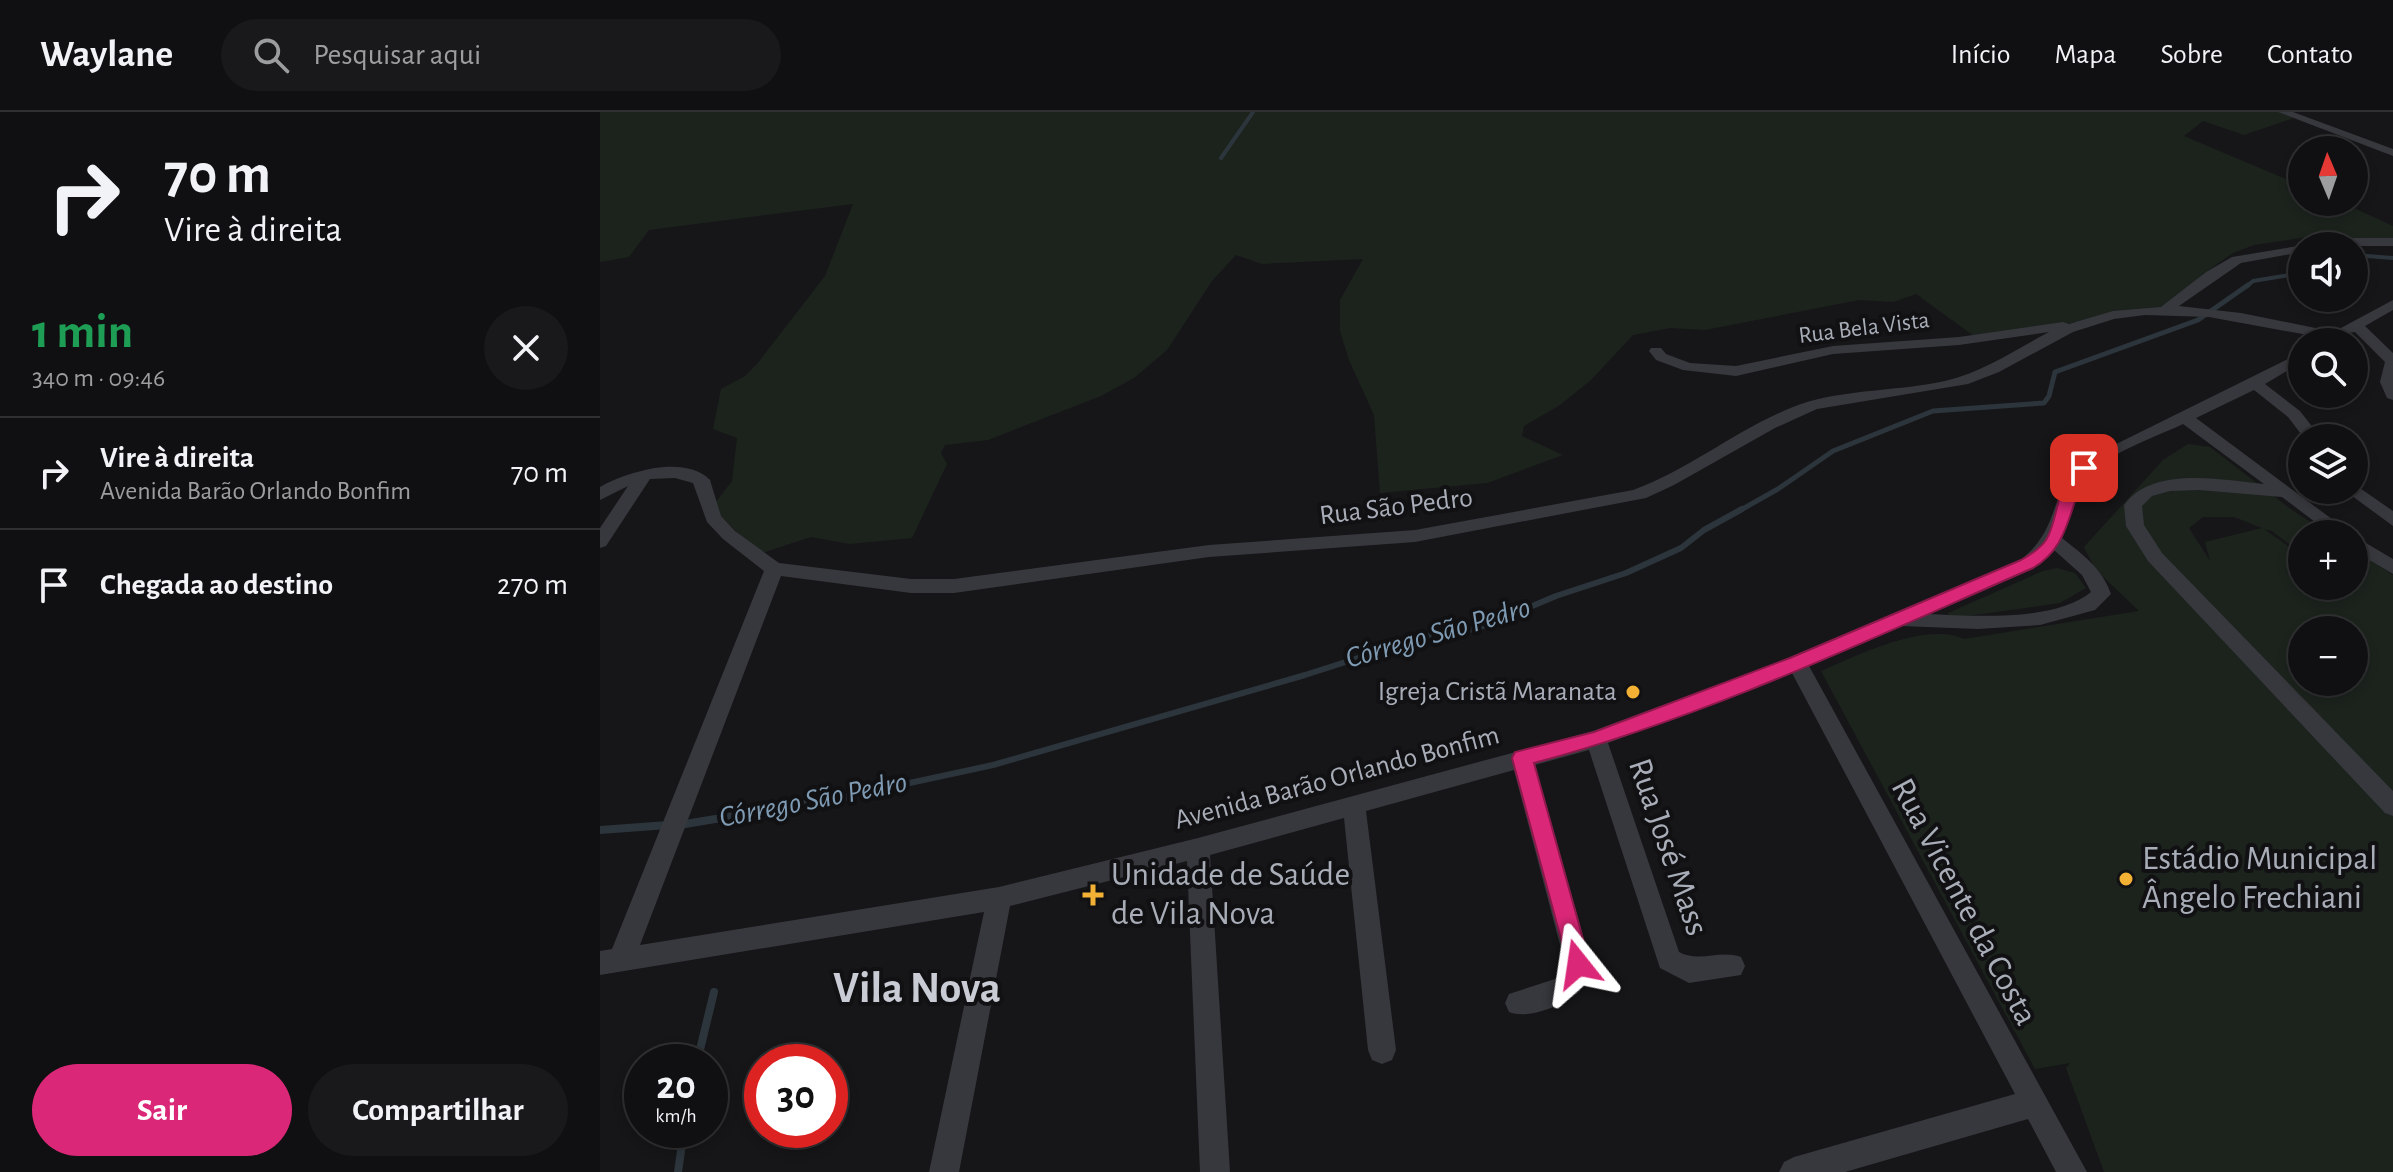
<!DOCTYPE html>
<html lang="pt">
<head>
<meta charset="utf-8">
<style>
  :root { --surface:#101012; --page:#19191b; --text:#f1f3f6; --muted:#9c9d9f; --line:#303032; --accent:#db2777 }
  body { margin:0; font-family:"Alegreya Sans",sans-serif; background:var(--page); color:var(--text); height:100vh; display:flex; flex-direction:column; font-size:30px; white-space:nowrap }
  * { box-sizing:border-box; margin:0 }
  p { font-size:26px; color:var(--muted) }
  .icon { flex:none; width:44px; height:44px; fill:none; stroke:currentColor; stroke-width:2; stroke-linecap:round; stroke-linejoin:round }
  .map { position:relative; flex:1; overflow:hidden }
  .drawer { display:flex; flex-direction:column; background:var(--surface); width:600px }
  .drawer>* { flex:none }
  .top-card { background:#101012; color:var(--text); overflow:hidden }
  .needle { width:52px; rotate:358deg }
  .controls { position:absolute; left:1688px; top:24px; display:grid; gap:16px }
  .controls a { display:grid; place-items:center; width:80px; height:80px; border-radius:50%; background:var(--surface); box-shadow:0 4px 12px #0003,0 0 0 2px var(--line); font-size:40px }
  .speed { position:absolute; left:24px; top:932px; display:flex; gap:16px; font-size:40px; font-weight:700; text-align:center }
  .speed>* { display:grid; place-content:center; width:104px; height:104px; border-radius:50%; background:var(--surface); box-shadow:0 4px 12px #0003,0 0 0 2px var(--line); line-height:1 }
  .speed small { font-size:20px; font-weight:400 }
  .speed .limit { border:12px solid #d22; background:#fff; color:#111 }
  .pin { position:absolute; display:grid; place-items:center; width:68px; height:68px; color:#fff; margin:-34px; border-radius:16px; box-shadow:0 4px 12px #0006 }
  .me { position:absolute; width:88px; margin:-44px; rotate:345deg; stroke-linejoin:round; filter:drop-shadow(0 0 6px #0008) }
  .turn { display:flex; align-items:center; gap:28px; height:168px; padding:0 32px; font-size:36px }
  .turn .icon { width:104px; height:104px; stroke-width:2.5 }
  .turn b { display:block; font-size:56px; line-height:68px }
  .round { display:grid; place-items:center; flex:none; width:84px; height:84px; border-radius:42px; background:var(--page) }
  .head { display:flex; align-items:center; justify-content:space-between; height:136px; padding:0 32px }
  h1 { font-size:48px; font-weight:600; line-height:60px; color:#1e9e55 }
  .cta { display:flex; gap:16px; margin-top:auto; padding:16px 32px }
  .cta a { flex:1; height:92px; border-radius:48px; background:var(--accent); color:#fff; font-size:32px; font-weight:600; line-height:92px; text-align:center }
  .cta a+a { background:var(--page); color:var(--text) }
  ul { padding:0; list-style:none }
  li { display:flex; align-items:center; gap:24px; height:112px; padding:0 32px; border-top:2px solid var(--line) }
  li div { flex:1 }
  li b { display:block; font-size:30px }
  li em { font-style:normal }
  header { display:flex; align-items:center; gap:48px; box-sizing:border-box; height:112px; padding:0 40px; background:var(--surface); border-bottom:2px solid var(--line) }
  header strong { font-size:38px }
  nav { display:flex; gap:44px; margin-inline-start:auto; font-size:28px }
  .search { width:560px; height:72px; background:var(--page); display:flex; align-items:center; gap:20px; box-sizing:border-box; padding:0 28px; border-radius:44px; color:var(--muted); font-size:30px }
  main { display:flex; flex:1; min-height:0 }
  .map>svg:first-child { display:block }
  .green { fill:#1c231d; fill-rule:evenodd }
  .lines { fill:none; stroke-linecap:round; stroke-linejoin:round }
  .stream-far3 { stroke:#2c353c; stroke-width:4 }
  .stream-far2 { stroke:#2c353c; stroke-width:5 }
  .stream-far1 { stroke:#2c353c; stroke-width:6 }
  .stream { stroke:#2c353c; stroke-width:8 }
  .minor { fill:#37383d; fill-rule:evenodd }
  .route { fill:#db2777; stroke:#8e194d; stroke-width:2 }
  .poi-dot { fill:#f2b134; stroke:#111113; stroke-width:3 }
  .labels { text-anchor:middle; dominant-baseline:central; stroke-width:8; stroke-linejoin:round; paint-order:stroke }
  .far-street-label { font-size:24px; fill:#a8adb8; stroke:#111113 }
  .street-label { font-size:28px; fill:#a8adb8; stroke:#111113 }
  .poi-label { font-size:28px; fill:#a8adb8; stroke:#111113; text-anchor:end }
  .water-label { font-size:30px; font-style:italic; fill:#7f9bb3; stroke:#111113 }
  .near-street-label { font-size:34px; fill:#a8adb8; stroke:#111113 }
  .near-poi-label { font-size:34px; fill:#a8adb8; stroke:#111113; text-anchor:start }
  .near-district-label { font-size:44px; font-weight:bold; fill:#c9ccd4; stroke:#111113 }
</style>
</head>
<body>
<header>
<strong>Waylane</strong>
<div class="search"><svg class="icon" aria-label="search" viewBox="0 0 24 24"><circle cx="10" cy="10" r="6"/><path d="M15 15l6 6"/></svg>Pesquisar aqui</div>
<nav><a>Início</a><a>Mapa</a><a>Sobre</a><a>Contato</a></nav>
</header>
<main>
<section class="drawer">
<div class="top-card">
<div class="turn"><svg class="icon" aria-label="right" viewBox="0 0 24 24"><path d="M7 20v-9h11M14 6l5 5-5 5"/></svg><div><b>70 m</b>Vire à direita</div></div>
</div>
<div class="head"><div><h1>1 min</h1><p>340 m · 09:46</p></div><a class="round"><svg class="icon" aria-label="close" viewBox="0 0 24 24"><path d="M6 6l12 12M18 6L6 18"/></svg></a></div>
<ul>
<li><svg class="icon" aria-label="right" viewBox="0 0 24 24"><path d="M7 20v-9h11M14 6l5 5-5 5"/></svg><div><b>Vire à direita</b><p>Avenida Barão Orlando Bonfim</p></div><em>70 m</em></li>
<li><svg class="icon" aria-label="arrive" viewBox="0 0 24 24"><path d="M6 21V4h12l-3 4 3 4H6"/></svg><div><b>Chegada ao destino</b></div><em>270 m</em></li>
</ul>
<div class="cta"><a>Sair</a><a>Compartilhar</a></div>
</section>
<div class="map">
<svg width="1793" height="1060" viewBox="0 0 1793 1060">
  <rect width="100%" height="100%" fill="#161618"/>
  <!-- green -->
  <path class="green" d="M0,0H1679L1694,6L1644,23L1603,9L1584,24L1702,74V90H1741L1793,114V128L1715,124L1654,133L1633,141L1604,161L1561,199L1374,224L1316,182L1293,190L1259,188L1105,218L1070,216L1033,223L991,268L960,293L924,314L922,324L963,343L887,371L780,381L774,303L749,248L740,219V188L763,147L662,152L636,143L612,169L567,238L534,266L501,284L388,328L345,333L341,341L347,352L312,426L250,432L211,425L159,442L112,395L132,369L137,326L113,317L121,277L145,264L157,252L225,164L253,92L49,118L29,145L0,150Z
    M1588,332L1610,335L1692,398L1729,422H1702V442L1672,419L1664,417L1702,444V474H1754V438L1793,463V1060H1504L1466,956L1470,951L1435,957L1221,559C1257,543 1327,509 1364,527L1539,499L1495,457L1484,435L1563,348ZM1603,405H1634L1662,416L1605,430L1610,449L1589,416ZM1702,518H1754V570H1702Z
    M1457,456L1475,461L1486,476L1460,491L1353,506L1349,504L1348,501L1443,459Z"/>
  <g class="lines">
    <!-- stream-far3 -->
    <path class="stream-far3" d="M621,46L653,0
      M1754,143L1793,146
      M1646,175L1653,169L1702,161"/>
    <!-- stream-far2 -->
    <path class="stream-far2" d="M1139,399L1178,377L1233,339L1333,299L1444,291L1449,284L1455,260L1598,208L1648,173"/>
    <!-- stream-far1 -->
    <path class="stream-far1" d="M231,688L393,653L705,563L827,524L858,521L890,512L956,484L1026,461L1081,436L1104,418L1142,397"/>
    <!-- stream -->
    <path class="stream" d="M79,713L243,686
      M0,718L68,713
      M97,950L114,880
      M78,1060L84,1018"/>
    <!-- minor -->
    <path class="minor" d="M1678,0H1693L1793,37V44Z
      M1747,126H1793V134H1702V140L1641,151L1579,194L1641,201L1740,221L1741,216L1793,188V198L1765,214L1793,241V288L1787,286L1780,270L1785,250L1755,220L1741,222L1740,227L1735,228L1609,205L1545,203L1514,207L1473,220L1399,260L1368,272L1217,297L1175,316L1074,373L1046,386L815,430L609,445L354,481H311L181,464L40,833L399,775L598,726L993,619L1190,546L1420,448C1463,416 1447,377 1486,347L1702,240V250L1665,272L1700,299L1721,326H1704L1688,305L1654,278L1596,306L1752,422H1731L1682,385L1599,378L1570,379L1552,384L1542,394L1544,413L1562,441L1793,679V704L1785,701L1548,449L1526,414L1524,393C1553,353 1622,368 1664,372L1583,312C1554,326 1498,344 1481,372C1471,389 1470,409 1462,426C1482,442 1502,456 1511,482L1495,498L1440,513L1378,517L1301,514L1209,554L1487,1060H1456L1428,1007L1245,1060H1179L1184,1050L1194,1045L1415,982L1192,561L1008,631L1079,840C1100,851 1120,837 1141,845L1145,854L1141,863L1089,871L1060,856L989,638L935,653L991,852L980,879C965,893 928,908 909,900L905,891L909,882L955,867L965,852L914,658L766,699L796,938L792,948L782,952L772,948L768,938L744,706L610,743L630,1060H600L587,749L410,794L359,1060H329L384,800L0,863V839L12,837L164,459L123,427L107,410L93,371L75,366L50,367L6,434L0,436V416L28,374L0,388V375C27,360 84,342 110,368L121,404L135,419L179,451L311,467H354L609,433L815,418L1033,378C1094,356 1145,310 1207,290C1252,277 1299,279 1345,269C1383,260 1415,238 1449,220L1359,233L1233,242L1136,264L1083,258L1056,248L1049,239L1051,236H1061L1066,242L1090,251L1136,254L1233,234L1359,225L1463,210L1469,212L1513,199L1561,195L1606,160L1632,145ZM1454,438L1482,463L1491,480C1455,510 1373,504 1328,502L1434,456Z
      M1754,372L1793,399V414L1748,381L1746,378H1754Z
      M1754,424L1793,447V462L1754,439Z"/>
  </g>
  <!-- route -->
  <path class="route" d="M1484,351L1492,356C1466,390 1474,432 1433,456C1270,527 1106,605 934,651L990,852L986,860L978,863L970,860L912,646L915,640L994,620L1190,546L1421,448C1430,443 1440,437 1446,428C1460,406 1456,361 1484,351Z"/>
  <!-- markers -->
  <g class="poi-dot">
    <circle cx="1033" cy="580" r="8"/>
    <circle cx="1526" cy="767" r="8"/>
    <path d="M489 771h8v8h8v8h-8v8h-8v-8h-8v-8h8z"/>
  </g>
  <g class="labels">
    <!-- far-street labels -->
    <g class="far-street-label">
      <text transform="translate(1264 216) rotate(-7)">Rua Bela Vista</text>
    </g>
    <!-- street labels -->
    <g class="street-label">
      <text transform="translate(796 395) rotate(-7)">Rua São Pedro</text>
      <text transform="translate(737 666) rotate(-15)">Avenida Barão Orlando Bonfim</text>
    </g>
    <!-- poi labels -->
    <g class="poi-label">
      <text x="1017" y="580">Igreja Cristã Maranata</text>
    </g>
    <!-- water labels -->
    <g class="water-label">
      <text transform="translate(838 521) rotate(-16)">Córrego São Pedro</text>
      <text transform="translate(213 688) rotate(-11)">Córrego São Pedro</text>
    </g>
    <!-- near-street labels -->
    <g class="near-street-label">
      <text transform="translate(1068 735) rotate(71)">Rua José Mass</text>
      <text transform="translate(1364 790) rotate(62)">Rua Vicente da Costa</text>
    </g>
    <!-- near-poi labels -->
    <g class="near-poi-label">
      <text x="1542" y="747">Estádio Municipal<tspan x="1542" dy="39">Ângelo Frechiani</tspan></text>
      <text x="511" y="763">Unidade de Saúde<tspan x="511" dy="39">de Vila Nova</tspan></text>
    </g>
    <!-- near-district labels -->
    <g class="near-district-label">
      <text x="317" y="877">Vila Nova</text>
    </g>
  </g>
</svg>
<div class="controls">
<a><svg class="needle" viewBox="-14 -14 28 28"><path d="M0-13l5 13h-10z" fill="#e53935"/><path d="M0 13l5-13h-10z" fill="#9c9d9f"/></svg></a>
<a><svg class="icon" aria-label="sound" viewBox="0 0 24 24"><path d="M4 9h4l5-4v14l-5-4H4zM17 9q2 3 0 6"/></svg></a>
<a><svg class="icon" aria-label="search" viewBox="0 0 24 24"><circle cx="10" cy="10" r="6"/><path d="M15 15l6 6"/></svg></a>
<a><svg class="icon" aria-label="layers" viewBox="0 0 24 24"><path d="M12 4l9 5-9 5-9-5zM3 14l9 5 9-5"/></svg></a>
<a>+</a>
<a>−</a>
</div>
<div class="speed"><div>20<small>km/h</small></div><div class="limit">30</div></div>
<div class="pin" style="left:1484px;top:356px;background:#d93025"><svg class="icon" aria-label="arrive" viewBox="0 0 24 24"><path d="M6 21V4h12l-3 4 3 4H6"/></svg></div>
<svg class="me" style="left:978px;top:852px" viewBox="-20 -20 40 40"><path d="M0-17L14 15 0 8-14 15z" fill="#db2777" stroke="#fff" stroke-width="4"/></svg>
</div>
</main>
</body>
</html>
